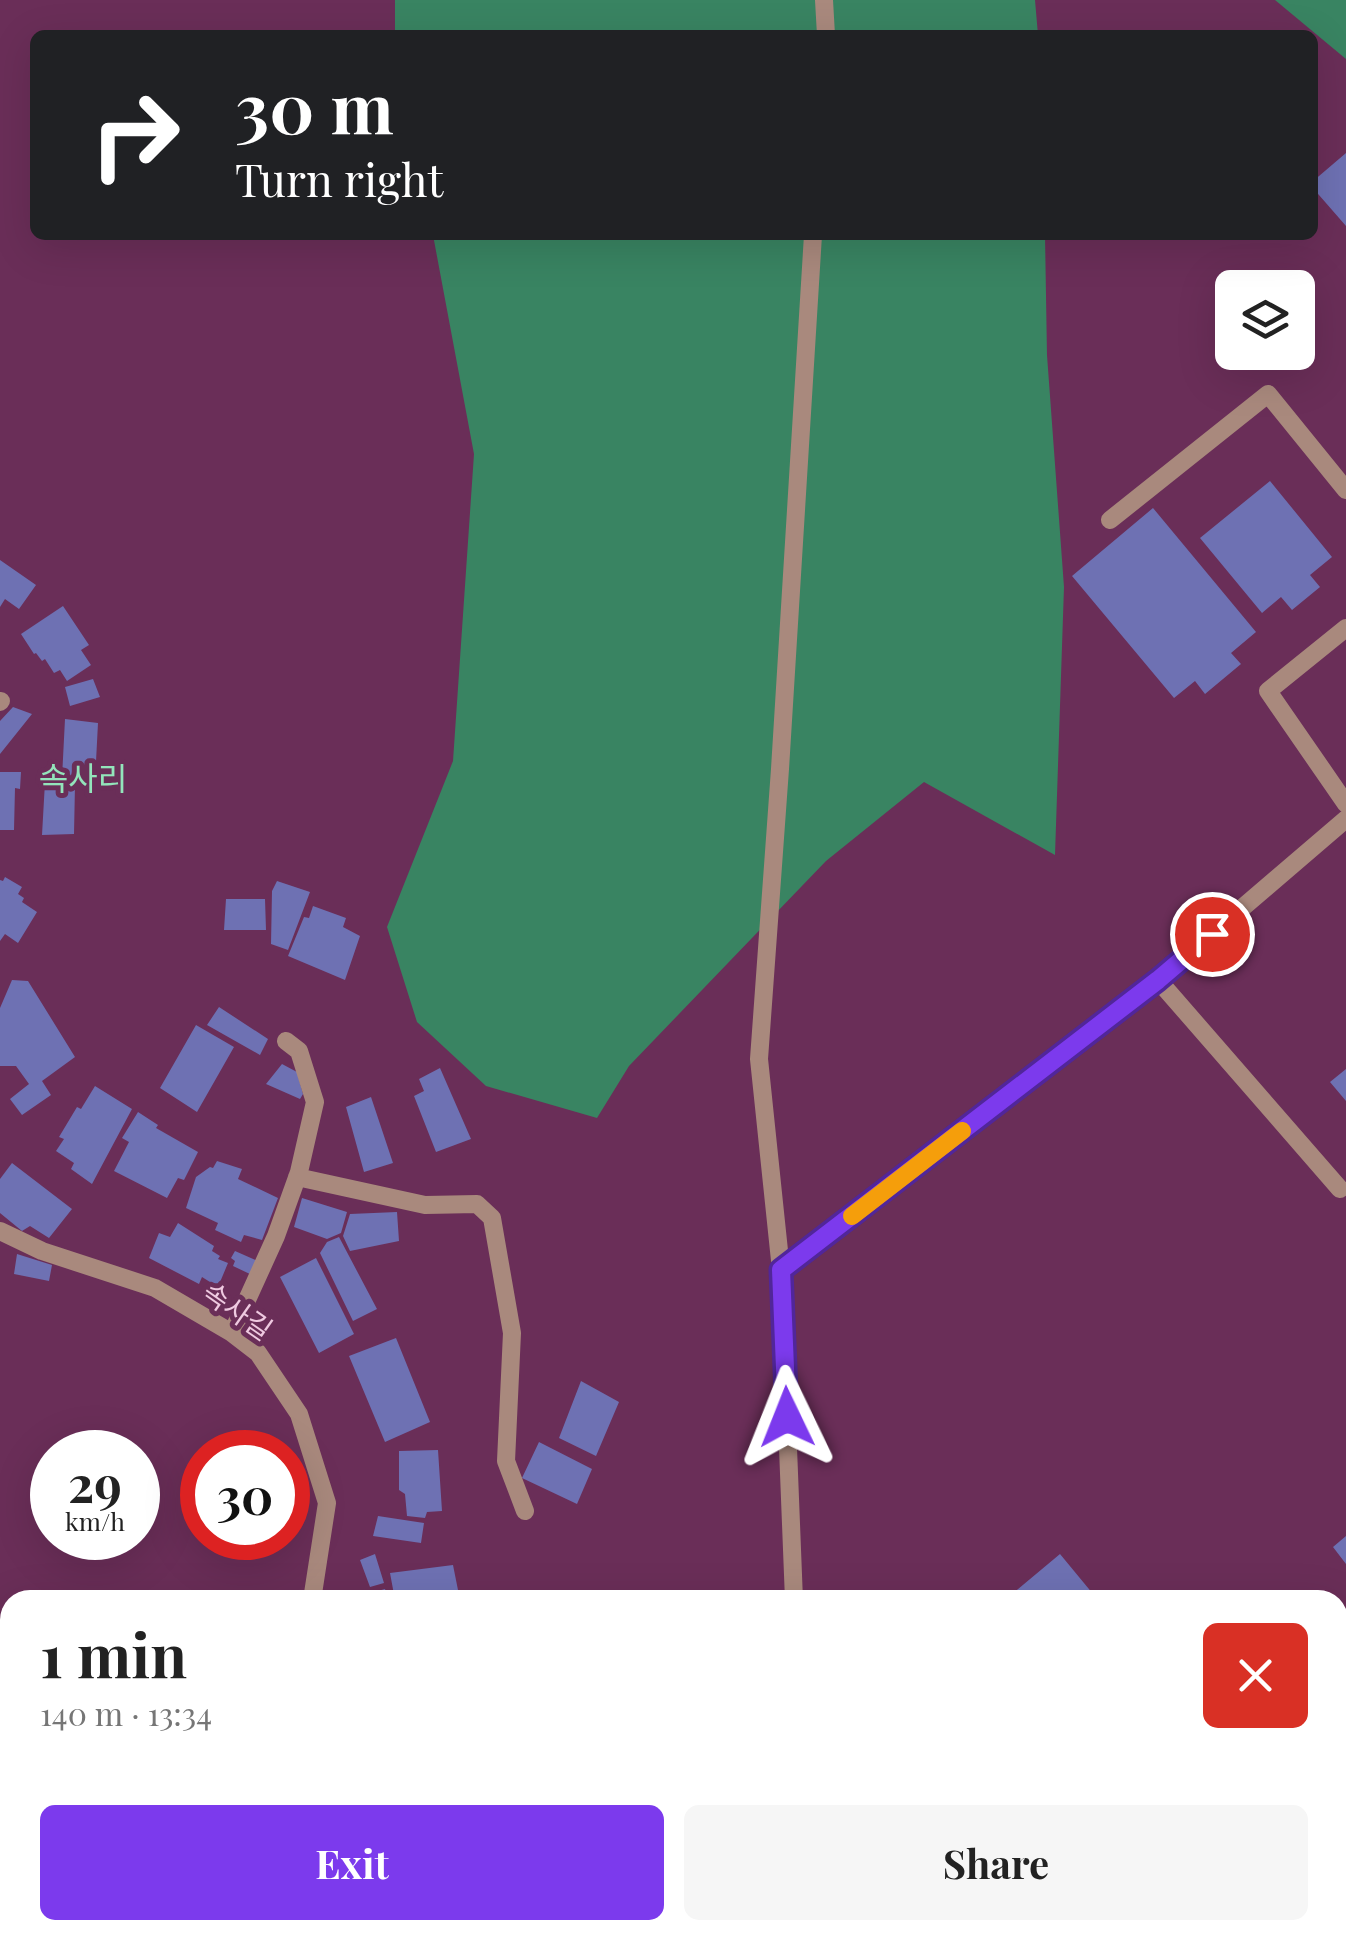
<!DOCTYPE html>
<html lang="en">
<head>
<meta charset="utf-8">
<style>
  :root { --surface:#fff; --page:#f6f6f6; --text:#222; --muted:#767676; --accent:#7c3aed }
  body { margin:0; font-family:"Playfair Display","Noto Sans KR",serif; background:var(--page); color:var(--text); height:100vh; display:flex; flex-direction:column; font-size:38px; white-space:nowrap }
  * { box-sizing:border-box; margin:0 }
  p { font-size:32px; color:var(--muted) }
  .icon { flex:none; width:55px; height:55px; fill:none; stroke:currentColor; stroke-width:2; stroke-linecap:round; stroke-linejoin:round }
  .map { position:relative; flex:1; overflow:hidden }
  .drawer { position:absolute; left:0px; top:1590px; width:1348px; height:350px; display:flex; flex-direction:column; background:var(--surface); border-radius:30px 30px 0 0; box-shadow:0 10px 40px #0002 }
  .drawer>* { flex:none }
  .hud { position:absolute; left:30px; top:30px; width:1288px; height:210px; border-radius:15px; box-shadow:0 10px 40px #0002; background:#202124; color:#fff; overflow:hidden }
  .fabs { position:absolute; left:1215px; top:270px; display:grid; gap:20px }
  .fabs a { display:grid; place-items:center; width:100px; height:100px; border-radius:15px; background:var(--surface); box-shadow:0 10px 40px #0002; font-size:50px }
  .speed { position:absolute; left:30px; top:1430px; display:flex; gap:20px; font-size:50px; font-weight:700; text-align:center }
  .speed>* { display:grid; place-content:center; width:130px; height:130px; border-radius:50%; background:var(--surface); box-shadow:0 10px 40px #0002; line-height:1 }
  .speed small { font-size:25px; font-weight:400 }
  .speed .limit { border:15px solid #d22; background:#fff; color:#111 }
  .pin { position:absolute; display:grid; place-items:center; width:85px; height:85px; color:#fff; margin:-42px; border:5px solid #fff; border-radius:50%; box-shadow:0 2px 10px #0007 }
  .me { position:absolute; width:110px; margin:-55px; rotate:358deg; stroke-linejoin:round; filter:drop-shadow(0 0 8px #0008) }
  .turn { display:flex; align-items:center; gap:35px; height:210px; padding:0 40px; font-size:45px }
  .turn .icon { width:130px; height:130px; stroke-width:2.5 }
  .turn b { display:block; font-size:70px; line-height:85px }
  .round { display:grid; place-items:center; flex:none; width:105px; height:105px; border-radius:15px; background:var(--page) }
  .headline { display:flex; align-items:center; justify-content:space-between; height:170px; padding:0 40px }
  h1 { font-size:60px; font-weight:700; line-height:75px }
  .cta { display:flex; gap:20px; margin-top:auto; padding:20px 40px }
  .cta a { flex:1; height:115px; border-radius:15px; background:var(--accent); color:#fff; font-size:40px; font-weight:700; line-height:115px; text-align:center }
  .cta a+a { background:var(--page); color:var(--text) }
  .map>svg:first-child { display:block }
  .green { fill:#398462 }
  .building { fill:#6e71b3 }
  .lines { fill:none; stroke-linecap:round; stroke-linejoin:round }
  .minor { stroke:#a9897d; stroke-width:18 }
  .route-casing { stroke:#51269a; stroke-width:25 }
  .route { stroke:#7c3aed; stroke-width:18 }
  .slow { stroke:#f59e0b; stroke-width:18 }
  .labels { text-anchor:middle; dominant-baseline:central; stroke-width:10; stroke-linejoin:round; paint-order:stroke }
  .street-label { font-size:28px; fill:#efcae1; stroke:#6a2e58 }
  .quarter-label { font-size:32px; fill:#93e5bb; stroke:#6a2e58 }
</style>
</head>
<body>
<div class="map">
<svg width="1346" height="1940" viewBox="0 0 1346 1940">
  <rect width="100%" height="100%" fill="#6a2e58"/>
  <!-- green -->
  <path class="green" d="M395,0H1035L1038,35H395Z
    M1275,0H1346V59Z
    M433,235H1045L1047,355L1064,587L1055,855L924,782L826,861L629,1066L597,1118L486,1086L417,1022L387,927L453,761L474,454Z"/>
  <!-- building -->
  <path class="building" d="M1346,153V226L1312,187V182Z
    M1270,481L1332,557L1310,575L1320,587L1292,610L1281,597L1262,613L1200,538Z
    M1153,508L1256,632L1231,653L1241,664L1205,694L1195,681L1174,698L1072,576Z
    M0,560L36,585L19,609L5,599L0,607Z
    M63,606L89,645L81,650L91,665L67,681L60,670L54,673L45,659L42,661L36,653L34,654L21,634Z
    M93,679L100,697L70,706L65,687Z
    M13,707L32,714L0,754V721Z
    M65,719L98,723L95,781L62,778Z
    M0,772H21L20,789L15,788L14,830H0Z
    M45,782L75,785L74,834L42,835Z
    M5,877L22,887L18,894L24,898L22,902L37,912L18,943L5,934L0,941V880L3,881Z
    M277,881L310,892L288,950L271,944L272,891Z
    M226,899H265L266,930H224Z
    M313,906L346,918L343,927L360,936L345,980L288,956L304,917L309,918Z
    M12,980L28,981L75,1057L42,1081L51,1095L22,1115L10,1099L29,1084L16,1066H0V1008Z
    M219,1007L268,1039L260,1055L207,1025Z
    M196,1025L234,1047L197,1112L160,1088Z
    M282,1064L297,1072L303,1094L300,1099L266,1084Z
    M440,1068L471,1139L436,1152L414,1096L424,1091L419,1079Z
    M1346,1069V1101L1330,1082Z
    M95,1086L132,1109L92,1184L71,1169L74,1163L56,1151L64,1139L59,1137L77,1107L81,1109Z
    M371,1097L393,1163L364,1172L346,1107Z
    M138,1112L158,1125L156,1128L198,1152L184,1180L178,1178L167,1198L114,1171L129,1142L122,1138Z
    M217,1161L242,1169L238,1179L278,1198L262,1240L244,1235L241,1242L215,1230L218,1223L186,1208L196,1177L210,1167L213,1168Z
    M12,1163L72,1209L49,1238L30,1226L22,1231L0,1213V1179Z
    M302,1198L347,1212L341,1233L327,1239L294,1227Z
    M397,1212L399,1241L350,1251L343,1236L350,1214Z
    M178,1223L214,1246L212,1251L220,1256L218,1259L228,1263L218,1287L202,1277L199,1284L149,1258L159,1233L170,1237Z
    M339,1237L377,1309L353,1321L320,1253L327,1242Z
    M235,1251L258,1261L252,1275L233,1266L235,1261L231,1258Z
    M17,1254L52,1265L49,1281L14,1274Z
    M316,1258L354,1334L319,1353L280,1277Z
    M396,1338L430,1422L385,1442L349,1356Z
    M581,1381L619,1402L596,1456L559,1438Z
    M539,1442L592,1469L577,1504L522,1478Z
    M438,1450L442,1511L427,1512L425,1518L407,1516L405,1494L399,1490V1451Z
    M378,1516L424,1523L421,1543L373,1536Z
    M1346,1536V1564L1333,1547Z
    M375,1554L384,1583L370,1587L360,1560Z
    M1060,1554L1098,1600H1005Z
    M453,1565L460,1600H395L390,1573Z
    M385,1589L388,1600H350L349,1599Z
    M1338,1892L1346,1902V1922L1338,1929Z
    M362,1930H374L379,1940H343Z
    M1228,1930H1336L1324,1940H1237Z"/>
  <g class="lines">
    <!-- minor -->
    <path class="minor" d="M824,0L826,35
      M813,235L780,769L759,1059L781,1270L1158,980L1340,1189
      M1110,520L1268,394L1346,490
      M1346,628L1268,691L1346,804
      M0,702L1,701
      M1158,980L1346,819
      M297,1177L425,1205L477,1204L492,1218L512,1333L506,1461L525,1511
      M0,1231L42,1251L155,1288L232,1333L258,1353L299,1414L327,1503L312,1600
      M781,1270L794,1600
      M232,1333L276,1236L299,1172L315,1102L299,1051L286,1041
      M1338,1749L1346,1759
      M407,1930L409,1940
      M822,1930L824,1940
      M1122,1930L1130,1940
      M1013,1940L1025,1930"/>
  </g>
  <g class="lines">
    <!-- route casing -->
    <g class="route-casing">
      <path id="route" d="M787,1417L781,1270L1158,980L1212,934"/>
    </g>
    <!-- route -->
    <use href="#route" class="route"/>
    <!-- slow -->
    <path class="slow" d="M852,1216L962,1131"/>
  </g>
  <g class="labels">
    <!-- street labels -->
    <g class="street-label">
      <text transform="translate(238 1310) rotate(35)">속사길</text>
    </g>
    <!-- quarter labels -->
    <g class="quarter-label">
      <text x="83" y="776">속사리</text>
    </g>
  </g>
</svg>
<div class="fabs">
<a><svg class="icon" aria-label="layers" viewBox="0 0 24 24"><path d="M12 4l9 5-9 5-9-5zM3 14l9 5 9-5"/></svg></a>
</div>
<div class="speed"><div>29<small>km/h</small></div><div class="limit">30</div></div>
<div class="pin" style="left:1212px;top:934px;background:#d93025"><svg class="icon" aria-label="arrive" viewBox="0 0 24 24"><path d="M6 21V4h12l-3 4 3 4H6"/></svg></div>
<svg class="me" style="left:787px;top:1417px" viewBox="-20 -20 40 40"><path d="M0-17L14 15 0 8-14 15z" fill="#7c3aed" stroke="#fff" stroke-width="4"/></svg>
<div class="hud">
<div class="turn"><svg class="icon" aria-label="right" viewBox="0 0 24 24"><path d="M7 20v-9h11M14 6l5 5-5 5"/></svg><div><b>30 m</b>Turn right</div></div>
</div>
<section class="drawer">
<div class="headline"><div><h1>1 min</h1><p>140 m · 13:34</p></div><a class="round" style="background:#d93025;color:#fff"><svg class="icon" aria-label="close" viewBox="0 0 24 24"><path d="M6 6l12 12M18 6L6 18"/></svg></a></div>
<div class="cta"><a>Exit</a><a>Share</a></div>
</section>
</div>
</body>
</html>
